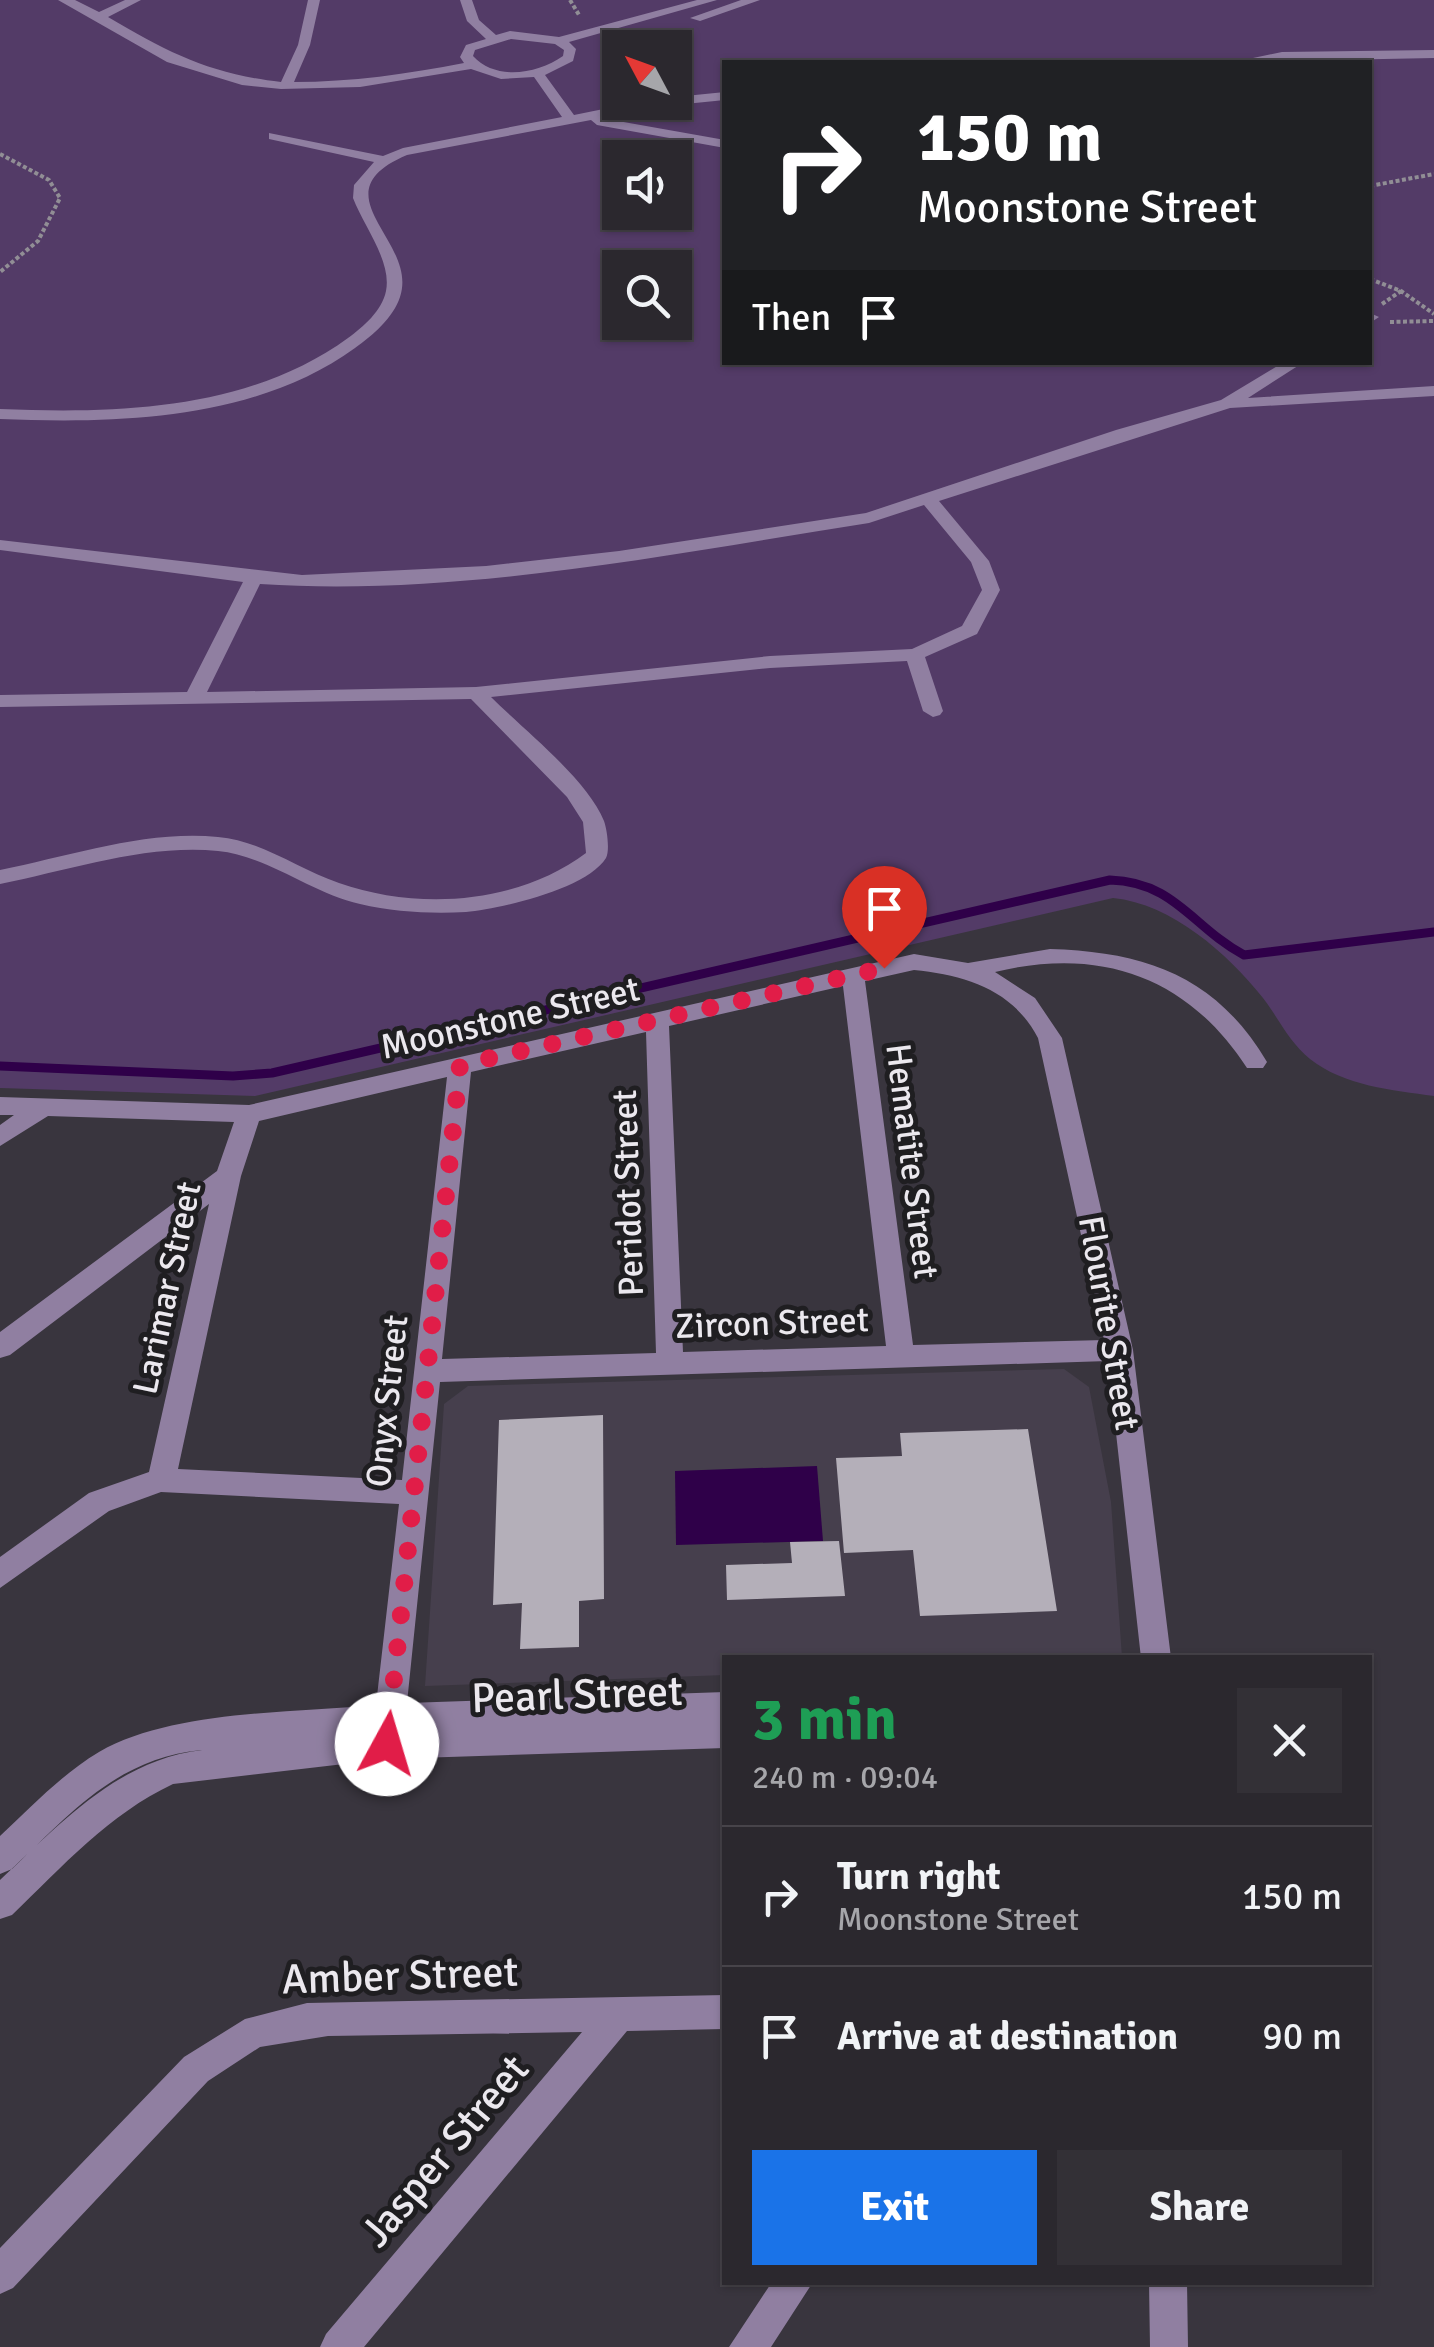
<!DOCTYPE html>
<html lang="en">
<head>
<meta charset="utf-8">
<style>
  :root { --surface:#2b282e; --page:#333036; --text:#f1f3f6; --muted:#a6a6aa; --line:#47444a; --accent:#1a73e8 }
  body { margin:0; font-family:Signika,sans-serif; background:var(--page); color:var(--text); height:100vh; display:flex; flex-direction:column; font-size:38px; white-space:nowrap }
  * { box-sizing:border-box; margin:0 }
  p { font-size:32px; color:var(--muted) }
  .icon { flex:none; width:55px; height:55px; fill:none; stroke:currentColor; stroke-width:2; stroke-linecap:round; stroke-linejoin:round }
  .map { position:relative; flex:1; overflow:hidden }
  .sheet { position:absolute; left:722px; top:1655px; width:650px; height:630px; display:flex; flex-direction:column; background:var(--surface); border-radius:0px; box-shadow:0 2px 8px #0004,0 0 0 2px var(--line) }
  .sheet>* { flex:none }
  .top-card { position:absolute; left:722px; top:60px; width:650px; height:305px; border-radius:0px; box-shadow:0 2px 8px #0004,0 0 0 2px var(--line); background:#202124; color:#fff; overflow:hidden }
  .needle { width:65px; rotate:311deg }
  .tools { position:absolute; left:602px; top:30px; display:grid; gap:20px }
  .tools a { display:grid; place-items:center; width:90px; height:90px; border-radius:0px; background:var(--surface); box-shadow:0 2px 8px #0004,0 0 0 2px var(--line); font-size:50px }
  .pin { position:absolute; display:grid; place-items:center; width:85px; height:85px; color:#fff; margin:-102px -42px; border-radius:50% 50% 50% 0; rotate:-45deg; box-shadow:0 0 10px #0007 }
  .pin .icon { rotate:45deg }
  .me { position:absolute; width:110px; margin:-55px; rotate:6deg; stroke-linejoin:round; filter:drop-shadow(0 0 8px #0008) }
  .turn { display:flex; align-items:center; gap:35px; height:210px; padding:0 30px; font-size:45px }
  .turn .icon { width:130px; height:130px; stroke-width:2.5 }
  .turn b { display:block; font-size:70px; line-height:85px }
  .then { display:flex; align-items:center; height:95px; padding:0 30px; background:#0003; gap:20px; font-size:38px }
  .round { display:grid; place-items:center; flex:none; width:105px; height:105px; border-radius:0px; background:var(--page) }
  .headline { display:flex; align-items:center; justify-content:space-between; height:170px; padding:0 30px }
  h1 { font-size:60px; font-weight:700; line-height:75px; color:#1e9e55 }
  .primary-button { display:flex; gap:20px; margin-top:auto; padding:20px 30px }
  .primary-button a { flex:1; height:115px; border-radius:0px; background:var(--accent); color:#fff; font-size:40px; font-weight:700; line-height:115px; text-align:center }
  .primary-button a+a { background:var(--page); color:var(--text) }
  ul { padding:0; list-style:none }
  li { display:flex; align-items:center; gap:30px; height:140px; padding:0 30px; border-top:2px solid var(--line) }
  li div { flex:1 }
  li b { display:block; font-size:38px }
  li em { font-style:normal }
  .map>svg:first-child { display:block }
  .built { fill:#463f4d }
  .green { fill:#533b67; fill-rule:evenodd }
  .water { fill:#2f0049 }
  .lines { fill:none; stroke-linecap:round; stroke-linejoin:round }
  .stream { stroke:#2f0049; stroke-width:9 }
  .building { fill:#b4afb9 }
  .path { stroke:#918e95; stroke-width:4; stroke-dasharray:4 2.5; stroke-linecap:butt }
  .minor { fill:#907fa1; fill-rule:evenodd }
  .route { stroke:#e11d48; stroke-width:18; stroke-dasharray:0 32.4 }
  .labels { text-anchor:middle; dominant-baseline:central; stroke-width:10; stroke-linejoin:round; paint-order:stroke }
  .street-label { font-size:35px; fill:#ebe8ee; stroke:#1f1e21 }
  .near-street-label { font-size:42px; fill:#ebe8ee; stroke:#1f1e21 }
</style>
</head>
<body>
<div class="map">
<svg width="1434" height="2347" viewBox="0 0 1434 2347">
  <rect width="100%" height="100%" fill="#39353e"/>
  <!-- built -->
  <path class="built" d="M1064,1369L1089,1387L1111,1502L1122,1657L725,1658V1675L425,1686L444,1404L468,1386Z"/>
  <!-- green -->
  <path class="green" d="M0,0H1434V1096C1392,1090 1344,1086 1310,1059C1289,1042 1279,1019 1263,998C1227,953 1172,904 1113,898L255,1096L0,1088ZM620,48H675V102H620ZM725,62H1370V362H725ZM620,158H675V212H620ZM620,268H675V322H620Z"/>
  <!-- water -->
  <path class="water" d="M817,1466L823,1541L676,1545L675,1471Z"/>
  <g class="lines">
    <!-- stream -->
    <path class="stream" d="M0,1066L233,1076L272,1073L1110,880C1175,882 1192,927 1244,955L1434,932"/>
  </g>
  <!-- building -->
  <path class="building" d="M603,1415L604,1599L579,1601V1647L520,1649L522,1603L493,1605L499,1420Z
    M1028,1429L1057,1611L920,1616L913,1550L844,1553L836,1458L902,1456L900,1433Z
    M839,1541L845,1596L727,1600L726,1565L792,1563L790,1542Z"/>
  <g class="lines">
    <!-- path -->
    <path class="path" d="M570,0L579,15
      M0,154L49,180L60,198L38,241L0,272
      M1370,186L1434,174
      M1370,279L1401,291L1434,314
      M1382,304L1401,291
      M1390,322L1434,321"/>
    <!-- minor -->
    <path class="minor" d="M58,0H75L99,12L125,0H141L108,17C169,53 210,74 281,82L298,45L308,0H320L310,45L294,82C351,82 408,74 464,63L460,57L466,45L486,39L467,21L460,0H472L479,20L496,35L510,31L559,37L697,0H717L569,42L576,49L573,61L545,75L574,115L638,102H667L601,118L725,140V148L597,125L591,120L407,155C315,194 419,240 400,297C393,318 373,335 355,348C256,420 118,424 0,419V409C118,414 249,410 348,338C363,327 382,311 386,291C392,261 363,225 353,198L354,185L374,162L269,139V133L383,156L403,148L562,117L534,77L501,79L471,69L360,87L281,89L242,85L167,62ZM511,39L555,44L564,50L563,56C537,74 496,81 473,56L475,50Z
      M741,0H760L700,21L690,18Z
      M1434,50V58L1234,62L1282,52Z
      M725,92V100L675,105L669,102H675V97Z
      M1370,313L1379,317L1370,323Z
      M1284,362H1304L1248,398L1434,386V396L1230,408L939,501L989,561L1000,590L977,634L925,657L943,711L940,715L933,717L923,711L907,661L770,668L491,697C524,730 587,779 604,821C607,829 610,851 606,858C587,889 500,909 466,912C431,914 395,912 360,904C311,893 268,856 218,851C145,844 71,870 0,884V870C71,856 145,830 218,837C263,841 297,869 339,883C419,911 518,904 586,853L583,822L567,797L471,699L0,707V695L187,692L243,582L0,550V540L302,575L486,566L619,551L866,513L1116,430L1221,400ZM924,505L971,562L982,590L962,626L912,649L770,656L476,687L207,692L260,584C461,597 671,554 869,523Z
      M1050,949C1146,952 1216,976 1267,1062L1263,1068H1247C1188,977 1101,946 995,972L1035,998L1062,1038L1133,1350L1171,1658H1141L1108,1361L440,1382L407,1703L725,1692V1748L387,1759L173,1784C109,1814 62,1867 12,1915L0,1919V1880C59,1825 117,1760 202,1750C117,1758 70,1814 12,1869L0,1874V1836C31,1807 62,1774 99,1752C172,1710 293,1713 376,1705L399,1504L161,1492L109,1511L0,1588V1557L89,1493L149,1472L209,1204L10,1355L0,1358V1332L217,1171L234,1122L48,1116L0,1146V1125L14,1115H0V1097L249,1105L914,954L968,963ZM914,970C966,975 1013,990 1038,1038L1104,1340L913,1345L865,981ZM843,986L886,1346L683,1352L669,1026ZM646,1032L656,1353L442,1359L471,1072ZM447,1077L402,1480L178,1469L241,1176L259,1121Z
      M725,1995V2029L627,2031L364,2347H320L326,2334L582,2032L328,2036L260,2047L208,2081L13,2288L0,2294V2248L184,2057L245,2019L307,2003Z
      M772,2282H813L771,2347H729Z
      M1149,2282H1187L1188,2347H1150Z"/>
  </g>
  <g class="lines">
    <!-- route -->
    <path class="route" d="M387,1744L460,1065L884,968"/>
  </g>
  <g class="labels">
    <!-- street labels -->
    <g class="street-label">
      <text transform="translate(510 1018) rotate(-13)">Moonstone Street</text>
      <text transform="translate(912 1161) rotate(83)">Hematite Street</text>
      <text transform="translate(628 1193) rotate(-92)">Peridot Street</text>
      <text transform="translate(167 1288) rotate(-78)">Larimar Street</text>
      <text transform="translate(772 1323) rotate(-2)">Zircon Street</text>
      <text transform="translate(1109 1323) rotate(80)">Flourite Street</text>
      <text transform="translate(387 1401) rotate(-84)">Onyx Street</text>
    </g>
    <!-- near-street labels -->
    <g class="near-street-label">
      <text transform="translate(577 1695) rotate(-2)">Pearl Street</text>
      <text transform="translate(400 1976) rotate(-2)">Amber Street</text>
      <text transform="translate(445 2151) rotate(-50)">Jasper Street</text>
    </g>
  </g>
</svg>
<div class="tools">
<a><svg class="needle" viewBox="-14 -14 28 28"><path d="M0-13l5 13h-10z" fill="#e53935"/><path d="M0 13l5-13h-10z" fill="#a6a6aa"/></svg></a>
<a><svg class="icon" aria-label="sound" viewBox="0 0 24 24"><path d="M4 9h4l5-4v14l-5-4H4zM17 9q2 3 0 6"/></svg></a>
<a><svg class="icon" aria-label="search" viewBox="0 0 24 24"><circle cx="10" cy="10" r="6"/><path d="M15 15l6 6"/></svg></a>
</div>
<div class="pin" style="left:884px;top:968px;background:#d93025"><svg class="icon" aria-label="arrive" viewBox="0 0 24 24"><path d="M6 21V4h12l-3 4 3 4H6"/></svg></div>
<svg class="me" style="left:387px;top:1744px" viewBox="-20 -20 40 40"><circle r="19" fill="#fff"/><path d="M0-13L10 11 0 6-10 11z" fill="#e11d48"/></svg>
<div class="top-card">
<div class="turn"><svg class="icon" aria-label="right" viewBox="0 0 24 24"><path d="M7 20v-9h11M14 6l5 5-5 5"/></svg><div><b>150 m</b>Moonstone Street</div></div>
<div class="then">Then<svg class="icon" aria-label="arrive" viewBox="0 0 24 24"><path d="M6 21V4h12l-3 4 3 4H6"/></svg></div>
</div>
<section class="sheet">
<div class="headline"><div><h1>3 min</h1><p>240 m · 09:04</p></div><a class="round"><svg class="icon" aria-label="close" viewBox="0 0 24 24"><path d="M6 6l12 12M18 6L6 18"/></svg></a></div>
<ul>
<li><svg class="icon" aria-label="right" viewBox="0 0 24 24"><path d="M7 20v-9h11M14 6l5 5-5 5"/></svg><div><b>Turn right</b><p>Moonstone Street</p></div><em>150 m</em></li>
<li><svg class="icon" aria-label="arrive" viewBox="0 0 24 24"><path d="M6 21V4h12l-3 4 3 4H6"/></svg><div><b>Arrive at destination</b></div><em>90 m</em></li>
</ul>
<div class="primary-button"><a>Exit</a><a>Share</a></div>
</section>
</div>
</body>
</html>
